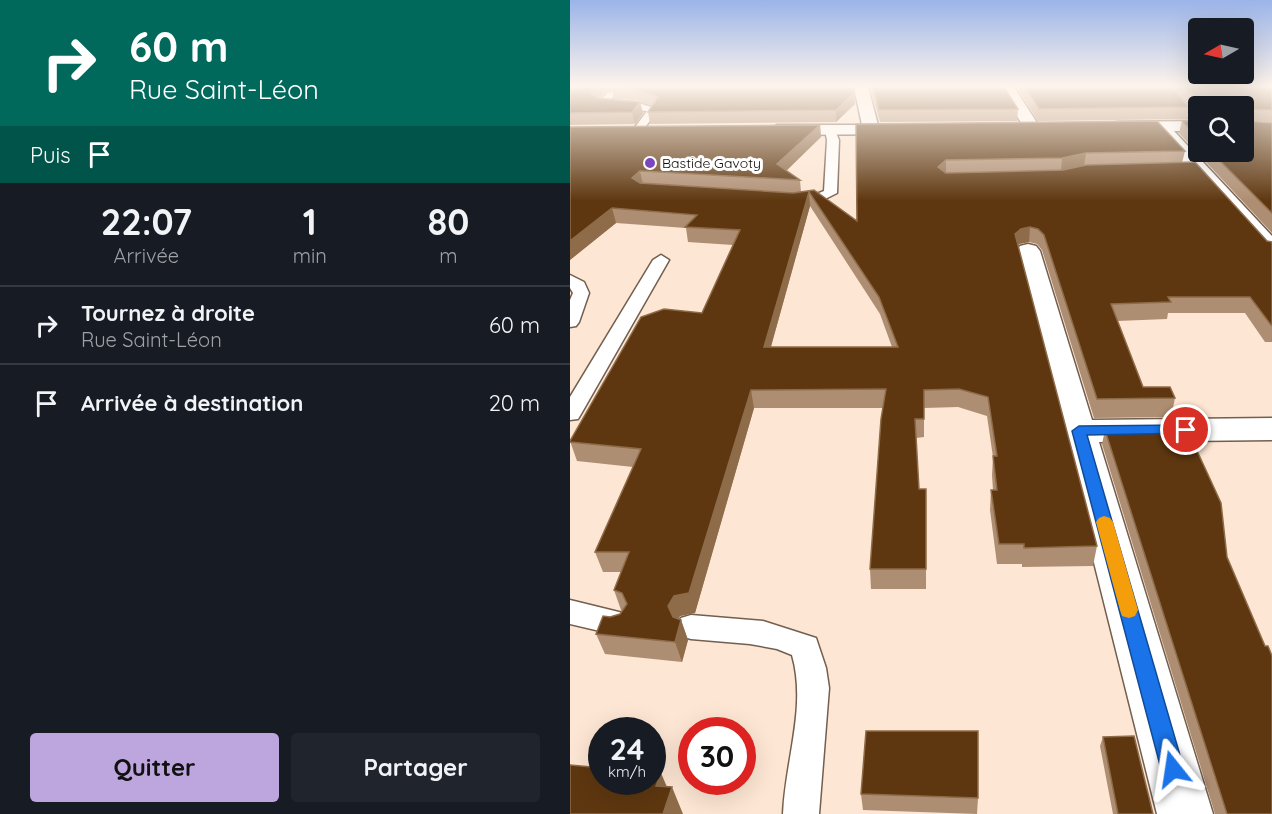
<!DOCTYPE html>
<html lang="fr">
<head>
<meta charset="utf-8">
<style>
  :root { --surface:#171b24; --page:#20242c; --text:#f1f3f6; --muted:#9ea1a6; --line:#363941; --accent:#bca6dd }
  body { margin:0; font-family:Quicksand,sans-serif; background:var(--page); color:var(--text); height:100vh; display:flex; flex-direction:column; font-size:22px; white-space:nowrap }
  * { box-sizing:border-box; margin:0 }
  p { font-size:20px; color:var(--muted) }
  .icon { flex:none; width:33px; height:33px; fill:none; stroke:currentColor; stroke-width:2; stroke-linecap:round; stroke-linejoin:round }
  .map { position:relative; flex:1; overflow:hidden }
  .side { display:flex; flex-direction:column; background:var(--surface); width:570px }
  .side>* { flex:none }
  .top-card { background:#00695c; color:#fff; overflow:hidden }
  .needle { width:39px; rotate:261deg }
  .fabs { position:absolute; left:618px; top:18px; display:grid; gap:12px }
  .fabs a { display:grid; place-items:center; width:66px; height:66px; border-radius:6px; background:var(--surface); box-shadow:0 6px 24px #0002; font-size:30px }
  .speed { position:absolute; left:18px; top:717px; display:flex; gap:12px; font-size:30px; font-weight:700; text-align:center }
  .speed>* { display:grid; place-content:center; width:78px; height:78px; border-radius:50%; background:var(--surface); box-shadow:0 6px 24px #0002; line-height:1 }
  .speed small { font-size:15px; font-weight:400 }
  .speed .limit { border:9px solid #d22; background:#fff; color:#111 }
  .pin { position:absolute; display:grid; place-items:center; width:51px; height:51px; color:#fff; margin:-26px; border:3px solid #fff; border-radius:50%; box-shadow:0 2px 6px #0007 }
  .me { position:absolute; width:66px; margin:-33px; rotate:345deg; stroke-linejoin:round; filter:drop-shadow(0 0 4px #0008) }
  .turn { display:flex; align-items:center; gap:21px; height:126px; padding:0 30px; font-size:27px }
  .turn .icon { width:78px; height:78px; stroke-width:2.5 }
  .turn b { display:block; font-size:42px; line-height:51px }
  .then { display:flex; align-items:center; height:57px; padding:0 30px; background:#0003; gap:12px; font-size:22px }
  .eta { display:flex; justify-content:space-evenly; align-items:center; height:102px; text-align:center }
  .eta b { font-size:36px; font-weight:700; line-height:42px }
  .action { display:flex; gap:12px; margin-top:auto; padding:12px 30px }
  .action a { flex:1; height:69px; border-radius:6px; background:var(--accent); color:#111; font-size:24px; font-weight:700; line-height:69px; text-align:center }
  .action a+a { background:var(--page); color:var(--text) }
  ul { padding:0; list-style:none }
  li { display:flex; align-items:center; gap:18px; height:78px; padding:0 30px; border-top:2px solid var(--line) }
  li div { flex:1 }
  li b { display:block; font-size:22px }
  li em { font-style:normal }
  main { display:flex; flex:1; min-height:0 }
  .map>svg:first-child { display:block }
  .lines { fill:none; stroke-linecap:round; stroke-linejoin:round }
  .service-casing { stroke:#735f4f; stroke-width:3 }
  .minor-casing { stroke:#735f4f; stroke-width:3 }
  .service { fill:#fff; fill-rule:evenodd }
  .minor { fill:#fff; fill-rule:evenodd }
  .wall { fill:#ae8e72; fill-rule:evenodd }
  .shaded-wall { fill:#8e6c4a }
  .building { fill:#5e3710; stroke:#8e6c4a; stroke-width:1.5; fill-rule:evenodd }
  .route { fill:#1a73e8; stroke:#114b97; stroke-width:1.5 }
  .slow { fill:#f59e0b }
  .poi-dot { fill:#7b47be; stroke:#fff; stroke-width:2 }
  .labels { text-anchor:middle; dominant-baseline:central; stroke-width:6; stroke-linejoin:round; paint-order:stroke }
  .far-poi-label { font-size:14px; fill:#110a05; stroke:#fff; text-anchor:start }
</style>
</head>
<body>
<main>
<section class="side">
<div class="top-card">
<div class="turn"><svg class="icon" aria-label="right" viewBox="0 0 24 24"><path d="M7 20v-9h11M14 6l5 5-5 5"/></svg><div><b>60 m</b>Rue Saint-Léon</div></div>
<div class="then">Puis<svg class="icon" aria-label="arrive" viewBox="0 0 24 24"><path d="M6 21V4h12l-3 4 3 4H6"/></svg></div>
</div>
<div class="eta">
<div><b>22:07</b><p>Arrivée</p></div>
<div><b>1</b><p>min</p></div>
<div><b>80</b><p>m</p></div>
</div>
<ul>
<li><svg class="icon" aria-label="right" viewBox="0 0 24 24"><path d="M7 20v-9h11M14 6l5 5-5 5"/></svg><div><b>Tournez à droite</b><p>Rue Saint-Léon</p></div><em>60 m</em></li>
<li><svg class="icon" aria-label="arrive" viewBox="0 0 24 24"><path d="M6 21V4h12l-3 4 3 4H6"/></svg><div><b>Arrivée à destination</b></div><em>20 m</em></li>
</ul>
<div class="action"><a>Quitter</a><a>Partager</a></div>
</section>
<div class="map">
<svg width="702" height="814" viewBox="0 0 702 814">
  <rect width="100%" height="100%" fill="#fde6d3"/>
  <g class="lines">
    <!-- service casing -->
    <g class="service-casing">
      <path id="service" d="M54,87H68L43,97L39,101L65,102L88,109L72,132L68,133L63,130L77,111L31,107L26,104L37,93Z
        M603,96H609L628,116V125L624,124L603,100Z
        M260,127L265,130L269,140L267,193L247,203L222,204L220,201L222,198L244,195L254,191L257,140L255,130Z
        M91,255L99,260L11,414L8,419L0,420V397L83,260Z
        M0,275L14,282L19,293L9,322L6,326L0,327V300L3,293L0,288Z
        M0,600L57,614L62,623L57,632L47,635L0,624Z
        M121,615L193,621L246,638L256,668L259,688L249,814H213C215,761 237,707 222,655L207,649L180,644L121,639L111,636L106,627L111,618Z"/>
    </g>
    <!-- minor casing -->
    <g class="minor-casing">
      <path id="minor" d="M284,87H298L308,125L336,126L338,130L336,134L207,135L199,130L207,125H292Z
        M430,87H444L471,129L469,133H457Z
        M628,121V131H604L702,236V257L694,255L586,132H546L538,127L546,122Z
        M458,244L466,246L470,251L522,420L702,418V440L529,442L643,814H587L446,251L450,246Z"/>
    </g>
    <!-- service -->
    <use href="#service" class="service"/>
    <!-- minor -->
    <use href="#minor" class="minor"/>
  </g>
  <!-- wall -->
  <path class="wall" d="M0,87L284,93L285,104L266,122L80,124L78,112L82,106L66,100L44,99L42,89L35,91L29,98L70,102L73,113L65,124L0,125Z
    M300,87H434L448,109L447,121L310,122Z
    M447,87H702V122L675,121L702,123V233L609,133L612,121H628V152H674V106H628V114L609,94H607L619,107L617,119L468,121Z
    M286,124L615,151L612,163L697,241L702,242V342H695L675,313H598L597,319L547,321L573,387L605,398L601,417L524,418L472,250L467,244L459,242L449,244L448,245L527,546L523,566L452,567V564H427L420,510L421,490H423L422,475L423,457L417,416L388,407L354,408V437L346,438L349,489H356V589H301L300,569L313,408H184L125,613L110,616L108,619L111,620L118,640L112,662L35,654L26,634L40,617L50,614L52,611L51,610L44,590L51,572H33L25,552L63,467L7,461L0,441L132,313L163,245L118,242L116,228L46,223L0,260V127L250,125L251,137L216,170L230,180L231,192L244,190L287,221ZM240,206L310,314L322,347H201Z
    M535,430L657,557L695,646L702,814H645L532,444Z
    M533,737L583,814H543L530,746Z
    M291,794L408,798L407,814L293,810Z"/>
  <!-- shaded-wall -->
  <path class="shaded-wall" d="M27,87H47L42,88V89L35,91L24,104L21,93Z
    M603,87H610L609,94H601Z
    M284,93L285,104L266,122V110Z
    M70,102L73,113L65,124L62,112Z
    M250,125L251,137L209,178L207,164Z
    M516,153L514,166L491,171L492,158Z
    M376,160V174L368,167Z
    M70,171L73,185L65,192L62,178Z
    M239,192L240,206L196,364L194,347Z
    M42,208L46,223L0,260V241Z
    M460,227L459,242L449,244L444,250L445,234L451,229Z
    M181,390L184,408L125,613L110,616L104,626L98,606Z
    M111,620L118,640L112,662L105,642Z
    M91,773L100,794L102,787L113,814H93L86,786Z"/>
  <!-- building -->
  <path class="building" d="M0,87H27L21,93L28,98L70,102L62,112L0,113Z
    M44,87H283L284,93L266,110L78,112L88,97L63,89L42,88Z
    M303,87H434L448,109L309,110Z
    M455,87H603V89L619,107L469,109Z
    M615,87H702V110L675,109V121L702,123V213L641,152H674V106H633V105Z
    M587,121L615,151L516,153L492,158L376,160L368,167L376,173L493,170L516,165L625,162L697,241L702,242V325H701L680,297H598L601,302L541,304L573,387H600L605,398L527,399L474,235L468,229L460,227L451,229L445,234L527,546L454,548V544H429L421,490H427L423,456H427L418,397L389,389L354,390V419H345L349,489H356V569H300L311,419L316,389L181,390L119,593L104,596L98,606L103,617L111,620L105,642L26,634L33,616L40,617L50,614L57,604L52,593L44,590L59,552H25L71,449L0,442V441L71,317L94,309L132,313L170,230L115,227L127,215L42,208L0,241V127L250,125L207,164L230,180L70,171L62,178L70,183L223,193L244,190L287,221L286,124ZM239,192L309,297L328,347H194Z
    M612,121H628V138Z
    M617,429L651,503L657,557L695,646H698L702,656V814H657L535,430Z
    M296,731H408V798L291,794Z
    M564,736L583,814H548L533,737Z
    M0,765L32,768V782H82V772L91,773L86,786L102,787L93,814H0Z"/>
  <!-- sky -->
  <linearGradient id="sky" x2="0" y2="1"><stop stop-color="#9bb4e9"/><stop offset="0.43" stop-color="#fef4eb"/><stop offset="1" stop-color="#fef4eb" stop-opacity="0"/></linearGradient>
  <rect width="702" height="201" fill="url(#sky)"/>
  <!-- route -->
  <path class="route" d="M616,425L623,430L621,433L517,435L614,769L610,777L603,780L595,777L591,769L502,431L509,426Z"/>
  <!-- slow -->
  <path class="slow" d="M534,516L540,518L543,522L568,610L565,616L559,618L552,616L550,610L526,522L529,518Z"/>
  <!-- markers -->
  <circle class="poi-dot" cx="80" cy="163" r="6"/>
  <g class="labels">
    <!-- far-poi labels -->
    <g class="far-poi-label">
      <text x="92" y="163">Bastide Gavoty</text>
    </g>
  </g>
</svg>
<div class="fabs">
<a><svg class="needle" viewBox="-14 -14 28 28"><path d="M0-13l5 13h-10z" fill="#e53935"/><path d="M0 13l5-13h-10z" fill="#9ea1a6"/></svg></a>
<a><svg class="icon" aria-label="search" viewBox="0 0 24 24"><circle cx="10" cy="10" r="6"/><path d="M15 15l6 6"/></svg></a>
</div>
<div class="speed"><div>24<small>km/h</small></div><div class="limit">30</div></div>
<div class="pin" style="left:616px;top:430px;background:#d93025"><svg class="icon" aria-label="arrive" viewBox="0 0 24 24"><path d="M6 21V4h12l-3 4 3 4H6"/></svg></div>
<svg class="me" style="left:603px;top:769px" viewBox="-20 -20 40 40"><path d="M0-17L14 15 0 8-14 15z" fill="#1a73e8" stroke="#fff" stroke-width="4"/></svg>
</div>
</main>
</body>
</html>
